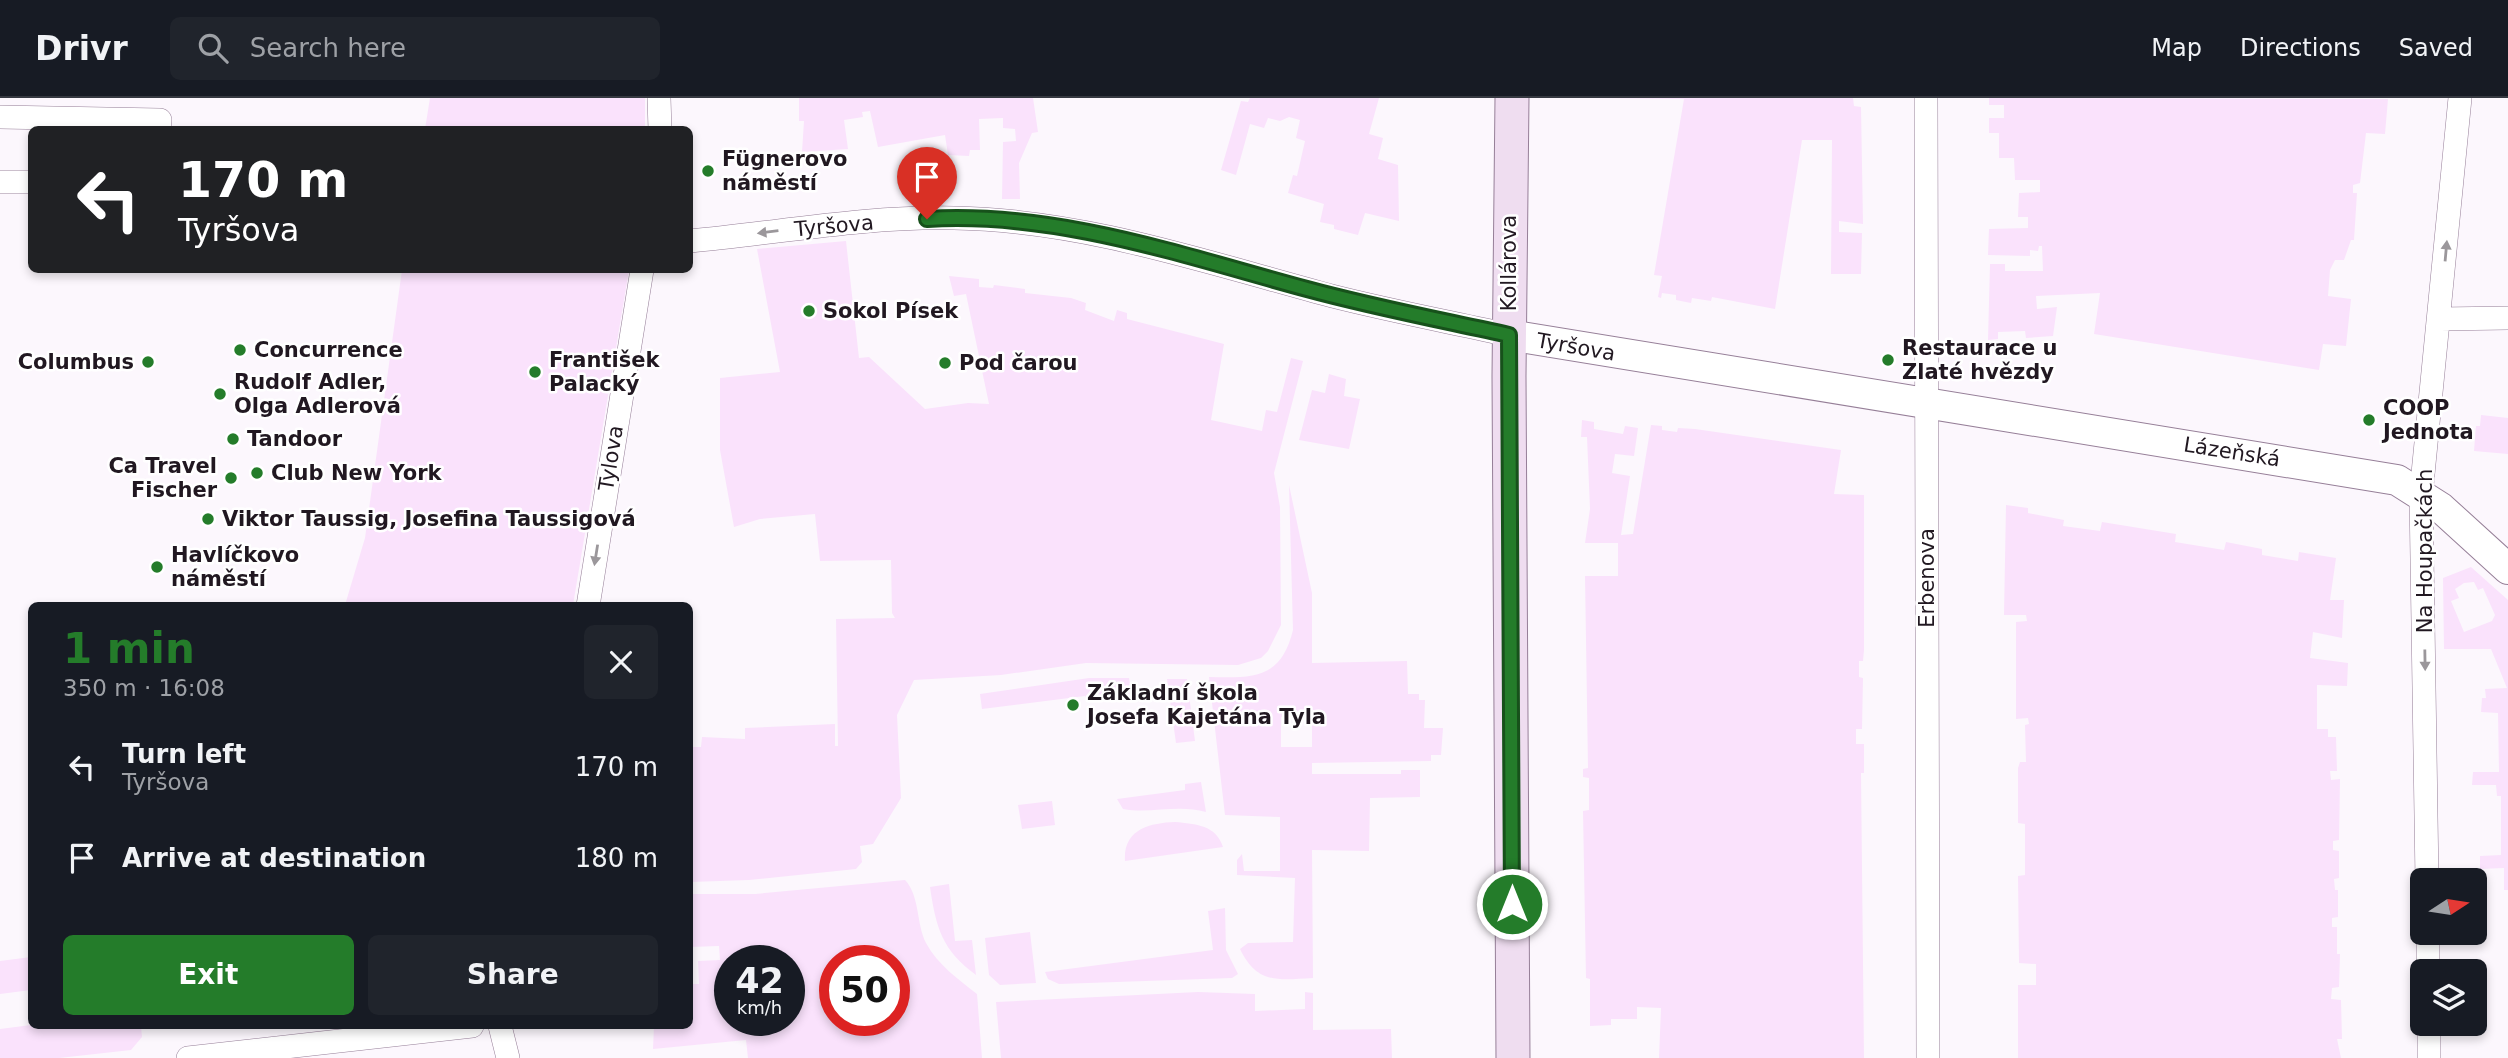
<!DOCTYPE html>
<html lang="en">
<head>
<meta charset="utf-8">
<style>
  :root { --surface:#171b24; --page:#20242c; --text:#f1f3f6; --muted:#9ea1a6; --line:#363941; --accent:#247c2a }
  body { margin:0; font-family:"DejaVu Sans",sans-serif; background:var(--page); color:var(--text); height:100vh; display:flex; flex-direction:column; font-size:26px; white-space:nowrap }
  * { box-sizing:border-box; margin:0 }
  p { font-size:23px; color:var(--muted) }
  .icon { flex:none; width:38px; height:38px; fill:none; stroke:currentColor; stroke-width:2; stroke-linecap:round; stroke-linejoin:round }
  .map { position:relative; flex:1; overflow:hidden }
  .sheet { position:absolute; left:28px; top:504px; width:665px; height:427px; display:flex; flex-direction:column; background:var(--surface); border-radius:10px; box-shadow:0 4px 10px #0003 }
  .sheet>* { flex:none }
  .hud { position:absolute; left:28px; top:28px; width:665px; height:147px; border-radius:10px; box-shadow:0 4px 10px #0003; background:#202124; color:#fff; overflow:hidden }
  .needle { width:46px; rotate:78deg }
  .controls { position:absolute; left:2410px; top:770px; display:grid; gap:14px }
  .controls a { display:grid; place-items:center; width:77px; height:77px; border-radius:10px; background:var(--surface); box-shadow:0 4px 10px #0003; font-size:35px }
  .speed { position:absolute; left:714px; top:847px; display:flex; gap:14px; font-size:35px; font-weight:700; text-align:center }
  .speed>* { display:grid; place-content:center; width:91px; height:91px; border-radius:50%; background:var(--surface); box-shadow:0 4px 10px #0003; line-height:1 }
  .speed small { font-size:18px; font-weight:400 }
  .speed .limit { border:10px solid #d22; background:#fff; color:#111 }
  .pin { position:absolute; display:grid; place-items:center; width:60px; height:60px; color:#fff; margin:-72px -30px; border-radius:50% 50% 50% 0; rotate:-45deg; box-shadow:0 0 7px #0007 }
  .pin .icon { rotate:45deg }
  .me { position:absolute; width:77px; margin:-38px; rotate:0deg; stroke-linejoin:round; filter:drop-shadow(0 0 5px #0008) }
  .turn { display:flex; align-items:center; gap:24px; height:147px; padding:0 35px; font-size:32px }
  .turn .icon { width:91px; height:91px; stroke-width:2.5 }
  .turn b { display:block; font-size:49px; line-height:60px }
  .round { display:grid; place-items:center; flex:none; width:74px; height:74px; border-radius:10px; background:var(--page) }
  .head { display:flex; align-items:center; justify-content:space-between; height:119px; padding:0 35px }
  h1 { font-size:42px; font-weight:700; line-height:52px; color:var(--accent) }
  .action { display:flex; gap:14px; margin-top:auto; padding:14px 35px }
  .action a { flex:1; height:80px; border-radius:10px; background:var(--accent); color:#fff; font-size:28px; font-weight:700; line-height:80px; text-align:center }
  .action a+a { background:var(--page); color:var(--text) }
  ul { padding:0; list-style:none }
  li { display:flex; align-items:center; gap:21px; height:91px; padding:0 35px }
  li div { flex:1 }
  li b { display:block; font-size:26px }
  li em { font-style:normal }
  header { display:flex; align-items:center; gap:42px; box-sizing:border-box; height:98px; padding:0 35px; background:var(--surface); border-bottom:2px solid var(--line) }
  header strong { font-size:33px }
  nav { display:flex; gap:38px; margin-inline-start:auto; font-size:24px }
  .search { width:490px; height:63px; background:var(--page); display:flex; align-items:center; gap:18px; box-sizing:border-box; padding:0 24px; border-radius:10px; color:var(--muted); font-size:26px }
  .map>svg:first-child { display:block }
  .green { fill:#fae2fc; fill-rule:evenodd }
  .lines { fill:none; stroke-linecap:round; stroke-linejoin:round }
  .minor-casing { stroke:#967f98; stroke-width:24 }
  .tertiary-casing { stroke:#967f98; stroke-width:32 }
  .secondary-casing { stroke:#967f98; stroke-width:35 }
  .minor { stroke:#fff; stroke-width:23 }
  .tertiary { stroke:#fff; stroke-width:30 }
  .secondary { stroke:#efddf0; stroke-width:33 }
  .oneway { fill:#9b979b }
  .route-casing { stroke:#17511b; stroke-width:18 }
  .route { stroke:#247c2a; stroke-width:12 }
  .poi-dot { fill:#247c2a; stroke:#fff; stroke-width:2.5 }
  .labels { text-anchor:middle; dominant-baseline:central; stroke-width:5; stroke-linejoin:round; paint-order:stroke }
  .poi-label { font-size:21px; font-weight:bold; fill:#211821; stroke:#fff; text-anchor:start }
  .street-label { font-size:21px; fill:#211821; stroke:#fff }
</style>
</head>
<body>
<header>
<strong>Drivr</strong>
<div class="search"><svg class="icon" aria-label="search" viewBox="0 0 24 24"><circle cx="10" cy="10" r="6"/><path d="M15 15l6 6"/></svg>Search here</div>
<nav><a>Map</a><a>Directions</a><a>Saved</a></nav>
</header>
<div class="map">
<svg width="2508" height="960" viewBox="0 0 2508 960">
  <rect width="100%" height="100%" fill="#fcf7fd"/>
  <!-- green -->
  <path class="green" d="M430,0H645V31H425Z
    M799,0H1033L1038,34L1032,35L1019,65L1020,101H1002L1003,44L1016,43L1015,31L1003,30V20L979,21L980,52H970L969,58L948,57L945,37L878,49L870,13L862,14L863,19L844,22L848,51L802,54L804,23H799Z
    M1250,0H1379L1369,36L1383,40L1378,61L1398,67L1399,123L1365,115L1358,137L1334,131V127L1320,124L1324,106L1288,95L1293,77L1297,78L1305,43L1296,40L1300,22L1289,19L1280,23L1268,20L1264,30L1250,26L1236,77L1221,72L1241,3L1248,4Z
    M1590,0H1853L1854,8L1861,9L1863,126L1839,123V134L1862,135L1861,176H1831L1832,42H1802L1775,211L1712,199L1711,203L1692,200L1691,205L1676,202V197L1662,195L1661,200L1658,199L1662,178L1654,177L1684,1Z
    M1989,0L2388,1L2385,36L2366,35L2360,85L2353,87V95H2357L2354,142H2351L2344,162H2335L2330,172L2328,198L2351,201L2346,248L2323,246L2319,272L2094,236L2100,195L2036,198L2037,211L2057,209L2053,238L2026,240L2025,233L1998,234V241L1988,242L1990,166H2005V173H2043L2042,148H2039L2038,153L2030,152V158L1988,157L1989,131L2028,130V119H2018L2019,95L2040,94V82H2015L2014,60H1999V35H1989V20H2004V7H1989Z
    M846,143L859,260L869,259L925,311L968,305L989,306L966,196L954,198L949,178L979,181V189L993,190L994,187L1025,191V195L1071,200L1086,205L1085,212L1114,223L1117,212L1127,215V221L1224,246L1211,322L1262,333L1266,312L1277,314L1291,260L1303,263L1274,375L1280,409L1281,527L1268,553L1261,560L1238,567L1086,565L1001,577L914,582L897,617L901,700L873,746L860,748L862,764L856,771L749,782L690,784V649H701L702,639L745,641V630L835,626V648H838L836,521L895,520L892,515L891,462L820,463L815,416L760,421L734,429L720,352V280L780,274L757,151Z
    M402,172H629L573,507H345L365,440Z
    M1329,276L1346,281L1344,298L1360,301L1349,351L1299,342L1312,292L1325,295Z
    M2481,317L2508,320V356L2474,353L2476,328H2480Z
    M1582,322L1594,324V331L1623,336L1625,328L1638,330L1634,358L1615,356L1612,375L1630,378L1621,437L1633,436L1651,327L1662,328V332L1677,334L1678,330L1695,331L1841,352L1834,396L1864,397V552L1863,563H1859V579L1863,580L1862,631H1856V646H1864V675H1861L1864,960H1659L1661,910L1637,909V921H1611V927L1590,928V881L1586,880L1583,713L1589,712V680L1583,679V671L1588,670L1585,478H1618V445H1585L1590,411L1587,339H1581Z
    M1289,387L1312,495V565L1407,563L1408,596H1419V602H1425L1424,630H1443L1441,657H1431V663L1312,665V676H1401V672H1420V699L1370,700L1369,753L1312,752L1313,880C1277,882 1257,886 1240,851L1248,845L1293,844L1295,780L1237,777V762L1242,756L1244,773H1280V719L1225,717L1209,579C1254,580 1281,581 1293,532ZM1281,619H1312V649H1281Z
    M2006,407L2028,410V415L2064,422L2063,428L2100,433L2102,424L2176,436L2175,444L2224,452L2226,444L2262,451V457L2298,463L2299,454L2336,460L2330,502H2344L2342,540L2313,534L2310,560L2348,565L2347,588L2317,587V631H2328V639H2336L2337,673H2330L2331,682L2340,681L2339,742L2333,743V752L2339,753V780L2334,781L2335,792H2338V819L2332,820V829H2337V856H2340L2339,889L2332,890L2331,901L2341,902L2342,941H2337L2341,960H2018V887H2036V866L2019,865L2018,778L2025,777V726L2018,725V670L2020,664H2026L2025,627L2029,626L2028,620L2016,621V524L2027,523L2026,517H2004Z
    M2471,469L2508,502V792H2504V770L2480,771V758L2501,757V698H2497L2496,687H2472L2473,674H2499L2498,615L2481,614L2482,600H2486L2485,591L2507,590L2491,551H2444L2443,480ZM2474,484L2478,492L2483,490L2495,517L2492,523L2464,534L2451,503L2459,500L2455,491L2464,485Z
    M1089,580H1129L1132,598L1087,604L1085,598L982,611L980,596Z
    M1167,581H1187L1195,643L1176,645Z
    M1201,684L1206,714C1178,706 1151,716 1123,711L1117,701L1185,692V686Z
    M1052,703L1055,727L1022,731L1018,707Z
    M1175,724C1196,726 1216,727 1223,749L1125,763C1123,731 1150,725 1175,724Z
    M905,782C920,798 916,825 926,845C938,867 958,881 977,896L982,960H748L746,942L653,951L654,928H690V886H699L698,863L720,862L719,848L690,849V796H755ZM730,863H789V922H730ZM835,863H894V922H835Z
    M949,786L955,843L972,842L976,877C942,852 936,830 930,789Z
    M1225,810L1226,852L1238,876L1232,880L1059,886L1048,881L1045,874L1213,852L1208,813Z
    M1030,834L1036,885L1000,887L989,877L985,840Z
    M31,859V892L0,896V863Z
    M1198,894L1255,896V913L1305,911V894L1313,895V932L1391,931L1392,960H1001L996,904Z
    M31,927L141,928L142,939L131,952L59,960H0V931Z"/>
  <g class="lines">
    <!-- minor casing -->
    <g class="minor-casing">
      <path id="minor" d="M659,0L660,32
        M1926,0L1928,960
        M0,19L160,22L159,32
        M0,84H32
        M690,143C777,135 866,118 954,120C1084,122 1208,165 1332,198C1391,213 1450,224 1509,237
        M2440,221L2508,220
        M588,508L642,172
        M2427,782L2421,396L2460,0
        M2428,835V873
        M2429,926V960
        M500,928L508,960
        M188,960L472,928"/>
    </g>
    <!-- tertiary casing -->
    <g class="tertiary-casing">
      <path id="tertiary" d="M1509,237L2397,382L2441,410L2508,471"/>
    </g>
    <!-- secondary casing -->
    <g class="secondary-casing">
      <path id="secondary" d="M1512,0L1509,278L1513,960"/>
    </g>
    <!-- minor -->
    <use href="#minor" class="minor"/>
    <!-- tertiary -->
    <use href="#tertiary" class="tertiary"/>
    <!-- secondary -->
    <use href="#secondary" class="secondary"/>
  </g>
  <!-- one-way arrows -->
  <defs><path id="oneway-solid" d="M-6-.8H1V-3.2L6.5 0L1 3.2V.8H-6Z" transform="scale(1.75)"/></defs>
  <g class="oneway">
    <use href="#oneway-solid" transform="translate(768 134) rotate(173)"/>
    <use href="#oneway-solid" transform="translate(2446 153) rotate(-85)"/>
    <use href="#oneway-solid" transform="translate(596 457) rotate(99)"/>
    <use href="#oneway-solid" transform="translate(2425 562) rotate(89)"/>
  </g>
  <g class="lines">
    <!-- route casing -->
    <g class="route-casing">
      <path id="route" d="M927,121C1057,113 1184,158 1307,191C1373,209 1441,222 1509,237L1512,806"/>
    </g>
    <!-- route -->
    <use href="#route" class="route"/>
  </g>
  <!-- markers -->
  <g class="poi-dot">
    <circle cx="708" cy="73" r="7"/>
    <circle cx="809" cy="213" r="7"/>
    <circle cx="240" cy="252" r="7"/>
    <circle cx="1888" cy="262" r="7"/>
    <circle cx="148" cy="264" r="7"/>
    <circle cx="945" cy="265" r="7"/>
    <circle cx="535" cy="274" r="7"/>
    <circle cx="220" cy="296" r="7"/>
    <circle cx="2369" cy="322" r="7"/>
    <circle cx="233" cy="341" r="7"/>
    <circle cx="257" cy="375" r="7"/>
    <circle cx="231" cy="380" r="7"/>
    <circle cx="208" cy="421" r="7"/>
    <circle cx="157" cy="469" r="7"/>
    <circle cx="1073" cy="607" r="7"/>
  </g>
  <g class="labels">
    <!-- poi labels -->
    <g class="poi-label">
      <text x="722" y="61">Fügnerovo<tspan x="722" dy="24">náměstí</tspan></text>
      <text x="823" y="213">Sokol Písek</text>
      <text x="1902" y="250">Restaurace u<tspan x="1902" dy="24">Zlaté hvězdy</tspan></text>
      <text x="254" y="252">Concurrence</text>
      <text x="549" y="262">František<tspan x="549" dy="24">Palacký</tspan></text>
      <text x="134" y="264" text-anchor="end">Columbus</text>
      <text x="959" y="265">Pod čarou</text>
      <text x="234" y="284">Rudolf Adler,<tspan x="234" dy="24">Olga Adlerová</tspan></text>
      <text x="2383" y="310">COOP<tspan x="2383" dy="24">Jednota</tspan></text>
      <text x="247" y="341">Tandoor</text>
      <text x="217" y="368" text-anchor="end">Ca Travel<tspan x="217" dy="24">Fischer</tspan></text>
      <text x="271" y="375">Club New York</text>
      <text x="222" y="421">Viktor Taussig, Josefina Taussigová</text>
      <text x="171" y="457">Havlíčkovo<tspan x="171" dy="24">náměstí</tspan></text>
      <text x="1087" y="595">Základní škola<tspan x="1087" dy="24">Josefa Kajetána Tyla</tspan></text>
    </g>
    <!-- street labels -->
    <g class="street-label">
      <text transform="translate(834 128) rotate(-5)">Tyršova</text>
      <text transform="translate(1509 165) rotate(-90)">Kollárova</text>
      <text transform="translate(1576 249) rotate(10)">Tyršova</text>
      <text transform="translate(2232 354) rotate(9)">Lázeňská</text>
      <text transform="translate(611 360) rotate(-81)">Tylova</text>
      <text transform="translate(2425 453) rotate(-90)">Na Houpačkách</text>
      <text transform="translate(1927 480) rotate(-90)">Erbenova</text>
    </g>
  </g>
</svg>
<div class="controls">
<a><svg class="needle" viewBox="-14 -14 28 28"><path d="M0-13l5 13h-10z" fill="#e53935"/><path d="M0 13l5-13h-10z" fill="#9ea1a6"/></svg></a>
<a><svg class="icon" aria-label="layers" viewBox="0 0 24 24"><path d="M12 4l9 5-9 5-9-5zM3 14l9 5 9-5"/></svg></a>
</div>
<div class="speed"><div>42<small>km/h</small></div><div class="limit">50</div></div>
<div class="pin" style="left:927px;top:121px;background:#d93025"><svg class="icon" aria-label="arrive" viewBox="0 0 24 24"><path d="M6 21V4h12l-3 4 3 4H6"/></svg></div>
<svg class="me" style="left:1512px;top:806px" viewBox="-20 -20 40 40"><circle r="17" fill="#247c2a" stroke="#fff" stroke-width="3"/><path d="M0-11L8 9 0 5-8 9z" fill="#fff"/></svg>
<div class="hud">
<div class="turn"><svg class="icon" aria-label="left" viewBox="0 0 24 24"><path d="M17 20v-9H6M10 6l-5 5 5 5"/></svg><div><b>170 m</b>Tyršova</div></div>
</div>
<section class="sheet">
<div class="head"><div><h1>1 min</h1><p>350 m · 16:08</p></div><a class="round"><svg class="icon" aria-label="close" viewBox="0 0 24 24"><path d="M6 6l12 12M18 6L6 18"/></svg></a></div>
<ul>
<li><svg class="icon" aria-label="left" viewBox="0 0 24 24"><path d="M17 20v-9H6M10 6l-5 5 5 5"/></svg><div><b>Turn left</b><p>Tyršova</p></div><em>170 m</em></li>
<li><svg class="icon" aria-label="arrive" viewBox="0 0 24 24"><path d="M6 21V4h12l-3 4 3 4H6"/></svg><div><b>Arrive at destination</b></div><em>180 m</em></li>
</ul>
<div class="action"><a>Exit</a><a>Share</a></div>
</section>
</div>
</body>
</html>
